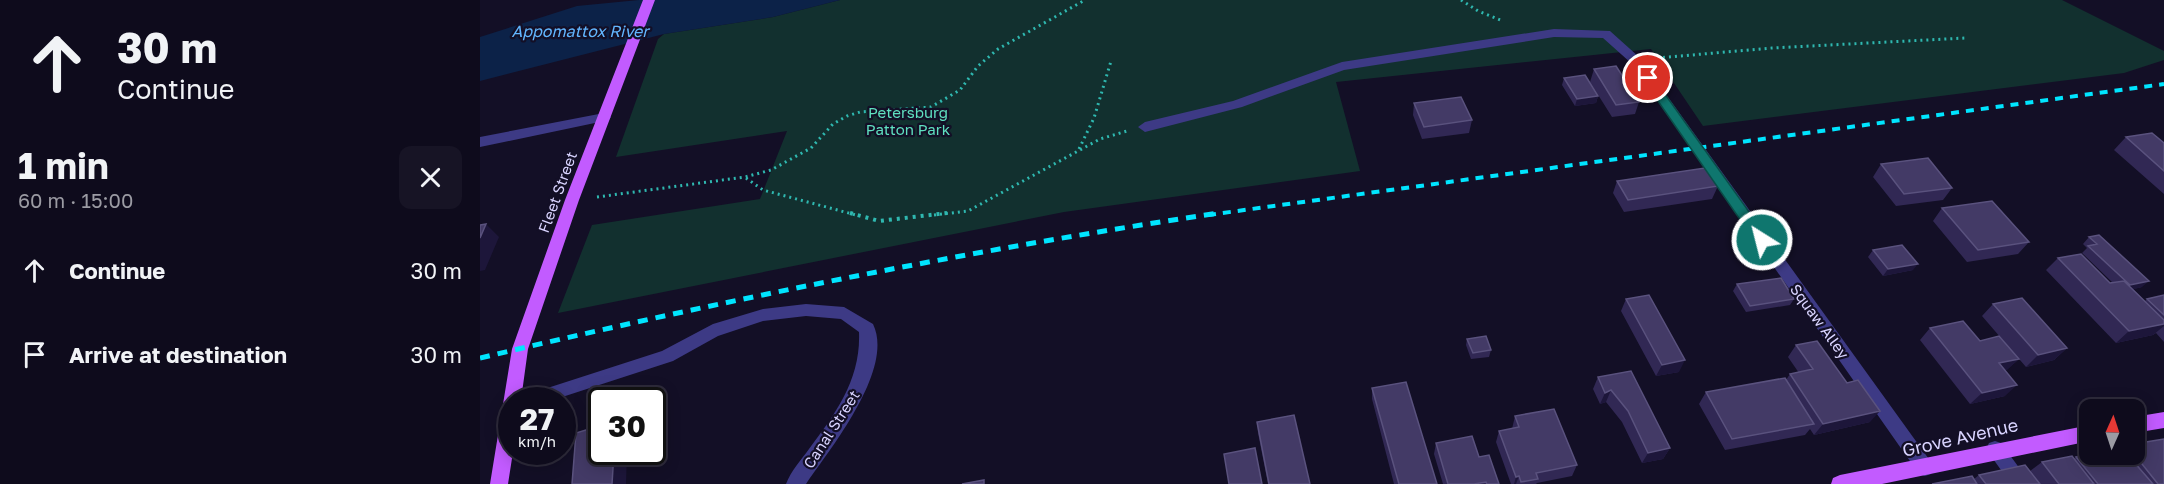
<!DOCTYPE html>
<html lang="en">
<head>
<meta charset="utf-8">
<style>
  :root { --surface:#0e0b1c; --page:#171425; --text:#f1f3f6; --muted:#9b9ba3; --line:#2e2b3b }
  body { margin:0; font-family:"Golos Text",sans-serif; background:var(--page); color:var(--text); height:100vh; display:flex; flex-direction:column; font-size:22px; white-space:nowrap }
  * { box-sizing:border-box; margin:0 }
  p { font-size:20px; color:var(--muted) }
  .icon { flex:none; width:33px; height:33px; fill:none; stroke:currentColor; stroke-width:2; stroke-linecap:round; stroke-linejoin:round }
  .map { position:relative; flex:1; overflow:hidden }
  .sheet { display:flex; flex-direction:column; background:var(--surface); width:480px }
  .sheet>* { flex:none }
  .banner { background:#0e0b1c; color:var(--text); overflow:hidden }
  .needle { width:39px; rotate:3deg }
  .fabs { position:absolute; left:1599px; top:399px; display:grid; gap:12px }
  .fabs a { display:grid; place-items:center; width:66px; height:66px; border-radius:12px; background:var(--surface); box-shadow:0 3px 15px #0003,0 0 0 2px var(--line); font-size:30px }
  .speed { position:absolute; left:18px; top:387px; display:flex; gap:12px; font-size:30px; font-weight:700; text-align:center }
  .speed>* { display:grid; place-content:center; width:78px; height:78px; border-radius:50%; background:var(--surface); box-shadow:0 3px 15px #0003,0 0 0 2px var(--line); line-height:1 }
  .speed small { font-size:15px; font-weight:400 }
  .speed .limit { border:3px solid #111; border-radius:9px; background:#fff; color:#111 }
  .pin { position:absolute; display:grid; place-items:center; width:51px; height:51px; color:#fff; margin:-26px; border:3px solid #fff; border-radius:50%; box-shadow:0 2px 6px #0007 }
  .me { position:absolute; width:66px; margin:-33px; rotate:324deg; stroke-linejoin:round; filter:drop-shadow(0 0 4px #0008) }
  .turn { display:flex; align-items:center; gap:21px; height:126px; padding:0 18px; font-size:27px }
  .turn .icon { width:78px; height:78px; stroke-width:2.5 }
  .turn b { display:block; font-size:42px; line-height:51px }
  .round { display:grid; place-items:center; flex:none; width:63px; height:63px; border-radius:12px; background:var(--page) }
  .head { display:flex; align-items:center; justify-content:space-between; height:102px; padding:0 18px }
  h1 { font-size:36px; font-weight:700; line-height:45px }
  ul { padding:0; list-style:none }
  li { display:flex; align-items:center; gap:18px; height:84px; padding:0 18px }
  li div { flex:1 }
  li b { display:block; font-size:22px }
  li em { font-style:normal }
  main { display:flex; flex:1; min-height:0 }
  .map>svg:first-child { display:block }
  .green { fill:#12302f }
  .water { fill:#0c2248 }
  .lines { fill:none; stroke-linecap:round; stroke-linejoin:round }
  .path-far1 { stroke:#2fb8b0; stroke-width:3; stroke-dasharray:2 4; stroke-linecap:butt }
  .path { stroke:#2fb8b0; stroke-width:4; stroke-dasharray:3 5; stroke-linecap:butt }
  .minor { fill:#3d3a85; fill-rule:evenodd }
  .major { fill:#c25bff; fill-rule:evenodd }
  .rail-far1 { stroke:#00e5ff; stroke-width:4; stroke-dasharray:8 7; stroke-linecap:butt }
  .rail { stroke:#00e5ff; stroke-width:5; stroke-dasharray:10 8; stroke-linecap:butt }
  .wall { fill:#312854 }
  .shaded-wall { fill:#1d163a }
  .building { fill:#433a66; stroke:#5a527e; stroke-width:1.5 }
  .route { fill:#0f766e; stroke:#0a4d48; stroke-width:1.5 }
  .labels { text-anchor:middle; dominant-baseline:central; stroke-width:4.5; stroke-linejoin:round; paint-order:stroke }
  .park-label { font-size:15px; fill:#5fe0c0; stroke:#130f26 }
  .street-label { font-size:15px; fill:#d9d4ff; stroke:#130f26 }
  .water-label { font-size:16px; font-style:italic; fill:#62b6ff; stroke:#130f26 }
  .near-street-label { font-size:18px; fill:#d9d4ff; stroke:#130f26 }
</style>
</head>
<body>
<main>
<section class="sheet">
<div class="banner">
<div class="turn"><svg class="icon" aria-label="ahead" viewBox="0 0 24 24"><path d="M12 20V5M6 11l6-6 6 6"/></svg><div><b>30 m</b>Continue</div></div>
</div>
<div class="head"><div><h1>1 min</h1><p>60 m · 15:00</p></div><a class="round"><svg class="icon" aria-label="close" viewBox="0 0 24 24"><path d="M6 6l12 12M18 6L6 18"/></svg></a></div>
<ul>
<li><svg class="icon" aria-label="ahead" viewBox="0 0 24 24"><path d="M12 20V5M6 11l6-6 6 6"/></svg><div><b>Continue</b></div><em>30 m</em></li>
<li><svg class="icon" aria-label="arrive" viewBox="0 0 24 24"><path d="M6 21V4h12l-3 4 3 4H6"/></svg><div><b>Arrive at destination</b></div><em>30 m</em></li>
</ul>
</section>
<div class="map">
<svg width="1684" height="484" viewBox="0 0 1684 484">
  <rect width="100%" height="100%" fill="#130f26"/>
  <!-- green -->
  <path class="green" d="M360,0H1582L1684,51V60L1644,73L1223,126L1171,49L856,82L880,171L584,212L78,313L112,225L280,199L307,131L136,157L178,39L184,34L293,17Z"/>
  <!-- water -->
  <path class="water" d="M159,0H360L293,17L184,34L0,81V37L97,6Z"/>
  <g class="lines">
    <!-- path-far1 -->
    <path class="path-far1" d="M981,0L998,11L1023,21
      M1177,58L1292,48L1485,38
      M599,149L614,118L631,61
      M266,178L283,190L376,215
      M117,197L265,177L291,170L331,148L353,124L367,116L380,112L451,107L480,90L498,66L518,49L605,0
      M454,215L488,211L620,139L647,131"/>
    <!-- path -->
    <path class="path" d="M370,213L399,221L467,213"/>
    <!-- minor -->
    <path class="minor" d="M1074,29L1130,31L1159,57L1451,462L1454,468L1451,474L1445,476L1439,474L1151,63L1123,38L1074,37L864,70L762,107L665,132L658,127L665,122L753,101L862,62Z
      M124,113L131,117L129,120L0,147V137Z
      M326,304L364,307L393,324C415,369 350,449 326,484H306C311,471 321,460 329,449C356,413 381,379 379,332L361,319L326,316L283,321L238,336L193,361L73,400H43L46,395L52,393L182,351L233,324L283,309Z
      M1515,441L1521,443L1551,484H1531L1506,449L1509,443Z"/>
    <!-- major -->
    <path class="major" d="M163,0H175L99,200L48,349L41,400H32L33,452L28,484H10L32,349L85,200Z
      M1684,412V428L1654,433V417Z
      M1610,425V441L1402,484H1351L1353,478L1360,475Z"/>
    <!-- rail-far1 -->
    <path class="rail-far1" d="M728,215L1684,84"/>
    <!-- rail -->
    <path class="rail" d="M0,358C245,300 490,250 739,213"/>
  </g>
  <!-- wall -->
  <path class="wall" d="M1114,69L1159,102L1155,114L1132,117L1110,82Z
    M1084,78L1118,96L1116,103L1095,106L1082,85Z
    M934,103L992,120L989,133L942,139L933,115Z
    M1646,137L1684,143V194L1634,150Z
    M1401,164L1472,188L1463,200L1416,206L1393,177Z
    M1137,181L1238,186L1232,199L1144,212L1133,193Z
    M1462,208L1549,242L1538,254L1487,262L1453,221Z
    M1609,237L1662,287L1653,289L1665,301L1667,299L1684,295V342L1676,333L1673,335L1636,343L1566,270L1578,258L1630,283H1633L1602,253L1607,248L1603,244Z
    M1393,250L1433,270L1403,276L1388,257Z
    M1257,284L1314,299L1310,305L1266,312L1253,291Z
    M1146,299L1199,372L1176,376L1141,311Z
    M1513,304L1587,348L1574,360L1546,367L1502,316Z
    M1450,328L1500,341L1539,359L1525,371V396L1490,404L1440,340Z
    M987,339L1011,350L1009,357L991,359L986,345Z
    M1316,345L1390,422L1334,435L1330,429L1325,435L1245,450L1219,404L1226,392L1306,380L1310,374L1319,373L1308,357Z
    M1118,377L1190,448L1183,459L1162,463L1142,422L1126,402L1120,404L1113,389Z
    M892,388L957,484H914L892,399Z
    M1035,416L1097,465L1092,476L1057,483L1056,484H1031L1016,442L1019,431L1032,429Z
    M777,422L830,484H788L778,433Z
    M956,443L999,457L1019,484H963L954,454Z
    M1610,454H1654L1684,484H1452L1494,479L1499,475L1550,471L1562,462L1594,459L1596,457Z"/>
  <!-- shaded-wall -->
  <path class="shaded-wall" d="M1118,96L1116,103L1095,106L1097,99Z
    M6,224L19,237L5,270L0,271V238Z
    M1438,264L1433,270L1403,276L1408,269Z
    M1669,281L1662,287L1643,292L1650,285Z
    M1684,324V326L1673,335L1636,343L1649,331Z
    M1587,348L1574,360L1546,367L1558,355Z
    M1539,359L1527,370L1507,374L1519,363Z
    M1205,360L1199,372L1176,376L1182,365Z
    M1537,385L1525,396L1490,404L1502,393Z
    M1131,390L1126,402L1120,404L1125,393Z
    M1400,411L1390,422L1334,435L1343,424Z
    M1190,448L1183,459L1162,463L1168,453Z
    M134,452H147L146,484H132Z
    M1039,476L1036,484H1034L1036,477Z"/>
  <!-- building -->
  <path class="building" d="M1136,66L1159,102L1136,105L1114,69Z
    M1105,75L1118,96L1097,99L1084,78Z
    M981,97L992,120L944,127L934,103Z
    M1672,133L1684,143V171L1646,137Z
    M1448,158L1472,188L1424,194L1401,164Z
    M1225,168L1238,186L1148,200L1137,181Z
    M1512,201L1549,242L1498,250L1462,208Z
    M6,224L0,238V225Z
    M1619,235L1669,281L1650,285L1608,246L1617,244L1609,237Z
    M1422,245L1438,264L1408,269L1393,250Z
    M1601,254L1630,283L1644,281L1684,320V324L1649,331L1578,258Z
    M1301,278L1314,299L1270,306L1257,284Z
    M1169,295L1205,360L1182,365L1146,299Z
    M1684,295V315L1667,299Z
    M1542,298L1587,348L1558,355L1513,304Z
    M1483,321L1500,341L1519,336L1539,359L1519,363L1537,385L1502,393L1450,328Z
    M1006,336L1011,350L993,353L987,339Z
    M1337,341L1367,383L1378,380L1400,411L1343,424L1310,374L1333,369L1316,345Z
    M1151,371L1190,448L1168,453L1148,411L1131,390L1125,393L1118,377Z
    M1305,378L1334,424L1252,439L1226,392Z
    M926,382L957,484H919L892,388Z
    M1074,409L1097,465L1056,473L1058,479L1041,482L1039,476L1036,477L1019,431L1039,427L1035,416Z
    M814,415L830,484H789L777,422Z
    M122,425V452H134L132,484H92L96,433Z
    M992,436L999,457L1009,455L1019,484H1007L1006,482L994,484H968L956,443Z
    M1684,439V484H1678L1654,454V444Z
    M775,448L782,484H749L744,454Z
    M1610,454H1647L1673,484H1618L1596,457Z
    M1592,456L1614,484H1579L1562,462Z
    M1545,465L1560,484H1506L1499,475Z
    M1492,476L1497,484H1452Z
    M504,480V484H482Z"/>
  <!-- route -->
  <path class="route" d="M1168,75L1172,76L1287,237V244H1277L1162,78Z"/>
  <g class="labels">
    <!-- park labels -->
    <g class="park-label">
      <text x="428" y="112">Petersburg<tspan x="428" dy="17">Patton Park</tspan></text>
    </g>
    <!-- street labels -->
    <g class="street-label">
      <text transform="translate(77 192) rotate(-70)">Fleet Street</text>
      <text transform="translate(1340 321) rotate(54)">Squaw Alley</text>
      <text transform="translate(351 429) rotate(-57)">Canal Street</text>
    </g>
    <!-- water labels -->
    <g class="water-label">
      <text x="100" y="31">Appomattox River</text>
    </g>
    <!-- near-street labels -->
    <g class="near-street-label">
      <text transform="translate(1480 437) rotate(-13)">Grove Avenue</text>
    </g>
  </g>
</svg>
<div class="fabs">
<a><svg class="needle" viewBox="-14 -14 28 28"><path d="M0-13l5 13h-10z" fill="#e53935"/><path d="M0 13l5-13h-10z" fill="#9b9ba3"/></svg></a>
</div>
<div class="speed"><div>27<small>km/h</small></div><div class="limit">30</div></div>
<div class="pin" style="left:1168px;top:78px;background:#d93025"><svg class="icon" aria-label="arrive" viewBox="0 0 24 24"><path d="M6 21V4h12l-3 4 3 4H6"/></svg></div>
<svg class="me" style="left:1282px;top:240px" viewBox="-20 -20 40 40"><circle r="17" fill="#0f766e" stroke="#fff" stroke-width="3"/><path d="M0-11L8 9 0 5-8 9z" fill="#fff"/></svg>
</div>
</main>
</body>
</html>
